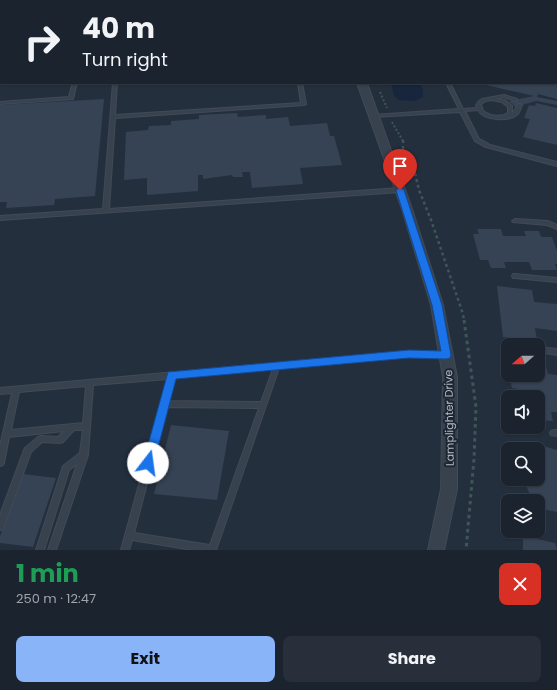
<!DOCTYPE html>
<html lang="en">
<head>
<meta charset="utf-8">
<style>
  :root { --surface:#1b232e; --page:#282f3a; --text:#f1f3f6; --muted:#a0a4aa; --line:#39404a; --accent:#8ab4f8 }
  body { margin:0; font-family:Poppins,sans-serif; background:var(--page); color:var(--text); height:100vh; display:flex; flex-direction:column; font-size:15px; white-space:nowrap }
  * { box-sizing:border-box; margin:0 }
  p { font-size:13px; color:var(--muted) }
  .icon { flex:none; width:22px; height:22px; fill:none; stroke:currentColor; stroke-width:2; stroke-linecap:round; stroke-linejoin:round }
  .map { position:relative; height:550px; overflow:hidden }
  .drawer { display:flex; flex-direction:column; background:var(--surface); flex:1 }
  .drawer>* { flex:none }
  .banner { position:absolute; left:0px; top:0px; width:557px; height:84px; box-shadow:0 1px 3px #0004,0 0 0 1px var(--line); background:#1b232e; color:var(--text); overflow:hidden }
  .needle { width:26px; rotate:250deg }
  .buttons { position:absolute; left:501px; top:338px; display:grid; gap:8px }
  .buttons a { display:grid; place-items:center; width:44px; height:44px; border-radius:8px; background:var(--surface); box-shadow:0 1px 3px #0004,0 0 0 1px var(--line); font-size:20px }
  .pin { position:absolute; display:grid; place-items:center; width:34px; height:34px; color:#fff; margin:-41px -17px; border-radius:50% 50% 50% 0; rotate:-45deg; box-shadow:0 0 4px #0007 }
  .pin .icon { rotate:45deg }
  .me { position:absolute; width:44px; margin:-22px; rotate:15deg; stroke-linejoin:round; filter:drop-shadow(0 0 3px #0008) }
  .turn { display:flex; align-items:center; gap:14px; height:84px; padding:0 16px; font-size:18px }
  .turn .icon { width:52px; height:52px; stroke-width:2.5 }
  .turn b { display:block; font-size:28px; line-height:34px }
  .round { display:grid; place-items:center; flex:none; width:42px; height:42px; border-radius:8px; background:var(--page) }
  .head { display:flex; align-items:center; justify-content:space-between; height:68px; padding:0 16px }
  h1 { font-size:24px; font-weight:700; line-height:30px; color:#1e9e55 }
  .primary-button { display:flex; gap:8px; margin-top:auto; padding:8px 16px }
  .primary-button a { flex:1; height:46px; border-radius:8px; background:var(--accent); color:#111; font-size:16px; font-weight:700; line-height:46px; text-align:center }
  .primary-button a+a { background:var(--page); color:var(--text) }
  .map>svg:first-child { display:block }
  .green { fill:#263c3f }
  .water { fill:#17263c }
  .building { fill:#364354 }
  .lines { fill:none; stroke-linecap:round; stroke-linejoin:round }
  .service-casing { stroke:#414a57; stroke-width:2 }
  .minor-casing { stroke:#414a57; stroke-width:2 }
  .path-far2 { stroke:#3f5557; stroke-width:2; stroke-dasharray:2 2; stroke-linecap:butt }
  .path-far1 { stroke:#3f5557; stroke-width:2.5; stroke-dasharray:3 3; stroke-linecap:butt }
  .path { stroke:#3f5557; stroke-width:3; stroke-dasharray:3.5 3.5; stroke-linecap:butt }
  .service { fill:#38414e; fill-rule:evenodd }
  .minor { fill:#38414e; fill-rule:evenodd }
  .route { fill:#1a73e8; stroke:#114b97 }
  .labels { text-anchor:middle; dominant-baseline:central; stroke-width:4; stroke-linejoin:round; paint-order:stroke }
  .street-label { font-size:11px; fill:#b4bcc9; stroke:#1d2633 }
</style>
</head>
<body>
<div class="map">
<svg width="557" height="550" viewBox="0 0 557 550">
  <rect width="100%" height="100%" fill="#242f3e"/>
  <!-- green -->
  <path class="green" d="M0,0H179L181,1H1V83H51L0,85Z"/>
  <!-- water -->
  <path class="water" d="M391,83H420L423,90V97L415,101L398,100L394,95Z"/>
  <!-- building -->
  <path class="building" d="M477,83H557V99L538,94L537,97L557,101V105L536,101L515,107L509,101L534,96Z
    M104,99L95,196L55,199L54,205L6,208L7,202H0V105Z
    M536,103L557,108V145L523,137L530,119L524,118L529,105L535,106Z
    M237,113L238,117L266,115V119L288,117L290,126L327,123L330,136H334L342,165L300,168L303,184L252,188L250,172H242L243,177H233L232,175L203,179V175H198V191L147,195V178L124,180L126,132L148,130L149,126L171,125V121L199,119V115Z
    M477,229H501L503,236H526L524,231H539L541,237H552L557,251V264H555L557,270H532L529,262H504L506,268H491L488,260H480L473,234H479Z
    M497,286L532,290L534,302L557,304V331L535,328L537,341L503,337Z
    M538,367H546L548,374L557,375V412H551L553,421L538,420V397H521L519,389L512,388L509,375H538Z
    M171,425L229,431L217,500L154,494Z
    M532,443L557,450V512L538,508V501H533L523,479H538V449H525V444Z
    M23,474L56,478L33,547L0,543V536Z
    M528,537L555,543L557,550H523V539Z"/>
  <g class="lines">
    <!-- service casing -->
    <g class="service-casing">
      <path id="service" d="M354,0H372L371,1H353Z
        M535,0H539V1H535Z
        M556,39H557V41H556Z
        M74,83H79L76,86L73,99L0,104V102L69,97L72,85Z
        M113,83H117L115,115L301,103L298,83H302L306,104L304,105L115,118L109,209L400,188L403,190L400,192L0,220V216L103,209Z
        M446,83H450L463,109L477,108L476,105L479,101L482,99L504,95L517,99V101H515L504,97L497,99L505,100L512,106V113L515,110L518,104H520L522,105C521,108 520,111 518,114C509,122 484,121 478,110L465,111L479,139L490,145L557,162V166L486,147L475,141L460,112L374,117L372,116L374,115L459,109ZM492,100L502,102L508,107V113C499,118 491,116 483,111L481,104L486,101Z
        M515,219L548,221L557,225V229L547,225L513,222L512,221Z
        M513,274H515L557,278V282L515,278H513L512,276Z
        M547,348L557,349V355L545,353L544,351L545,349Z
        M409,351L446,352L448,353L449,355L448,357L446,358L409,357L279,368L216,550H193L132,540L129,550H121L168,379L93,385L88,455L56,550H48L77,464L69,470L44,550H36L63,466L80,453L83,430H74L63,442L60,443L42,442L31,452L4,526L3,529L0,530V515L24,450L25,448L38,437L41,436L58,437L64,431L9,437L4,463L3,465L0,466V446L12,393L0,394V388ZM273,369L261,402L168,401L175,378ZM86,386L83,423L11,430L19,392ZM167,407L259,408L210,545L134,533Z
        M554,430H557V436L551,435L550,433L551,431Z"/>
    </g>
    <!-- minor casing -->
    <g class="minor-casing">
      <path id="minor" d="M328,0H336V1H328Z
        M357,83H367L412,209L443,305L457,377V489L444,550H428L441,489L443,377L431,305L402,209Z"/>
    </g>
    <!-- path-far2 -->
    <path class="path-far2" d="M380,92L387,108
      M392,122L403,141"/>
    <!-- path-far1 -->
    <path class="path-far1" d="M403,140V148L414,169L419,190L431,220L463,314L464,321"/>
    <!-- path -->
    <path class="path" d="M464,320L476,407L474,459L466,550"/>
    <!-- service -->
    <use href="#service" class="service"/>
    <!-- minor -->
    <use href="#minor" class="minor"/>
  </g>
  <!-- route -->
  <path class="route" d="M400,187L404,190L442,305L451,355L450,358L446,359L409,358L176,379L154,463L152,467L148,468L145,467L143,463L168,372L409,350L441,351L432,305L396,190Z"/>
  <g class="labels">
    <!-- street labels -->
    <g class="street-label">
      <text transform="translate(449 418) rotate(-91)">Lamplighter Drive</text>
    </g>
  </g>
</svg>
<div class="buttons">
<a><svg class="needle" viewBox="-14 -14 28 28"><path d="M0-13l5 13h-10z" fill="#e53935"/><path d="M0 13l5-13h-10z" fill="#a0a4aa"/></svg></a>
<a><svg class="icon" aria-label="sound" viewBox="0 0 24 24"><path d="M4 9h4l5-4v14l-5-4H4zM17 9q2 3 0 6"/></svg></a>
<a><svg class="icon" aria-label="search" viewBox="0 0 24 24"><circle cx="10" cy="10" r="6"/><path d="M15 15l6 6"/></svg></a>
<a><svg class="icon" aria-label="layers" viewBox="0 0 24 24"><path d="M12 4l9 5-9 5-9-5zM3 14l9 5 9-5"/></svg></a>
</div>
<div class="pin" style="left:400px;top:190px;background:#d93025"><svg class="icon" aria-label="arrive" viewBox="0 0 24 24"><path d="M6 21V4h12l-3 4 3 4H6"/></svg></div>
<svg class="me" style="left:148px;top:463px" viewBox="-20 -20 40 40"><circle r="19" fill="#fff"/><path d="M0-13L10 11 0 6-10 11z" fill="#1a73e8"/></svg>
<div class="banner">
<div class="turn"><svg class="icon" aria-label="right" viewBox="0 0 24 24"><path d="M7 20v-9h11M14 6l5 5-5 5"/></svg><div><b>40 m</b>Turn right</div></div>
</div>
</div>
<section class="drawer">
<div class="head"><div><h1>1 min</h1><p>250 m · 12:47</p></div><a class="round" style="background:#d93025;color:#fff"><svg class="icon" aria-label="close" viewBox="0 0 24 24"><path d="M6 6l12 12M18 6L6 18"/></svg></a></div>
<div class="primary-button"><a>Exit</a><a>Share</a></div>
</section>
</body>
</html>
